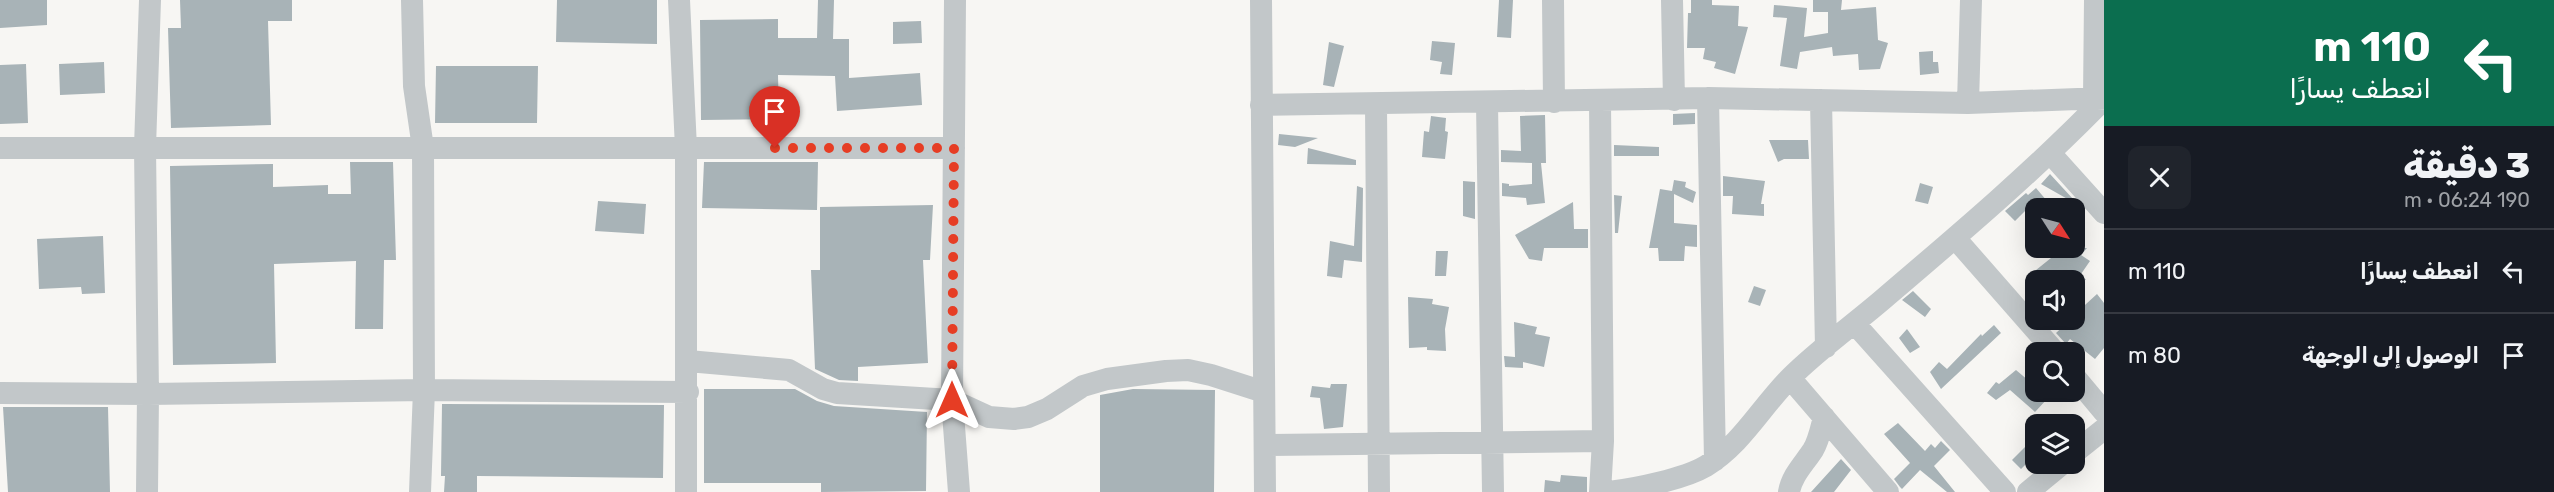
<!DOCTYPE html>
<html lang="ar">
<head>
<meta charset="utf-8">
<style>
  :root { --surface:#171b24; --page:#20242c; --text:#f1f3f6; --muted:#9ea1a6; --line:#363941 }
  body { margin:0; font-family:Rubik,"Noto Sans Arabic",sans-serif; background:var(--page); color:var(--text); direction:rtl; height:100vh; display:flex; flex-direction:column; font-size:22px; white-space:nowrap }
  * { box-sizing:border-box; margin:0 }
  p { font-size:20px; color:var(--muted) }
  .icon { flex:none; width:33px; height:33px; fill:none; stroke:currentColor; stroke-width:2; stroke-linecap:round; stroke-linejoin:round }
  .map { position:relative; flex:1; overflow:hidden; direction:ltr }
  .details { display:flex; flex-direction:column; background:var(--surface); width:450px }
  .details>* { flex:none }
  .hud { background:#0b6e4f; color:#fff; overflow:hidden }
  .needle { width:39px; rotate:126deg }
  .tools { position:absolute; left:2025px; top:198px; display:grid; gap:12px }
  .tools a { display:grid; place-items:center; width:60px; height:60px; border-radius:12px; background:var(--surface); box-shadow:0 6px 24px #0002; font-size:30px }
  .pin { position:absolute; display:grid; place-items:center; width:51px; height:51px; color:#fff; margin:-62px -26px; border-radius:50% 50% 50% 0; rotate:-45deg; box-shadow:0 0 6px #0007 }
  .pin .icon { rotate:45deg }
  .me { position:absolute; width:66px; margin:-33px; rotate:0deg; stroke-linejoin:round; filter:drop-shadow(0 0 4px #0008) }
  .turn { display:flex; align-items:center; gap:21px; height:126px; padding:0 24px; font-size:27px }
  .turn .icon { width:78px; height:78px; stroke-width:2.5 }
  .turn b { display:block; font-size:42px; line-height:51px }
  .round { display:grid; place-items:center; flex:none; width:63px; height:63px; border-radius:12px; background:var(--page) }
  .headline { display:flex; align-items:center; justify-content:space-between; height:102px; padding:0 24px }
  h1 { font-size:36px; font-weight:800; line-height:45px }
  ul { padding:0; list-style:none }
  li { display:flex; align-items:center; gap:18px; height:84px; padding:0 24px; border-top:2px solid var(--line) }
  li div { flex:1 }
  li b { display:block; font-size:22px }
  li em { font-style:normal }
  main { display:flex; flex:1; min-height:0 }
  .map>svg:first-child { display:block }
  .building { fill:#a8b3b7 }
  .lines { fill:none; stroke-linecap:round; stroke-linejoin:round }
  .minor { stroke:#c2c7c9; stroke-width:22 }
  .route { stroke:#e63d24; stroke-width:10; stroke-dasharray:0 18 }
</style>
</head>
<body>
<main>
<section class="details">
<div class="hud">
<div class="turn"><svg class="icon" aria-label="left" viewBox="0 0 24 24"><path d="M17 20v-9H6M10 6l-5 5 5 5"/></svg><div><b>110 m</b>انعطف يسارًا</div></div>
</div>
<div class="headline"><div><h1>3 دقيقة</h1><p>190 m · 06:24</p></div><a class="round"><svg class="icon" aria-label="close" viewBox="0 0 24 24"><path d="M6 6l12 12M18 6L6 18"/></svg></a></div>
<ul>
<li><svg class="icon" aria-label="left" viewBox="0 0 24 24"><path d="M17 20v-9H6M10 6l-5 5 5 5"/></svg><div><b>انعطف يسارًا</b></div><em>110 m</em></li>
<li><svg class="icon" aria-label="arrive" viewBox="0 0 24 24"><path d="M6 21V4h12l-3 4 3 4H6"/></svg><div><b>الوصول إلى الوجهة</b></div><em>80 m</em></li>
</ul>
</section>
<div class="map">
<svg width="2104" height="492" viewBox="0 0 2104 492">
  <rect width="100%" height="100%" fill="#f7f6f3"/>
  <!-- building -->
  <path class="building" d="M0,0H47V25L0,28Z
    M180,0H292V21H268L271,125L171,128L168,28H181Z
    M557,0H657V44L556,42Z
    M818,0H834L833,39H849V78L920,73L922,105L837,111L835,76L778,75L779,119L701,120L700,20L778,19V38H817Z
    M1499,0H1513L1511,38L1497,37Z
    M1691,0H1712V5L1739,6L1738,26L1748,27L1735,74L1714,68L1716,62L1703,59L1705,48H1687L1688,13H1691Z
    M1813,0H1842L1841,10L1876,7L1878,40L1888,43L1880,69L1859,70L1858,54L1833,56L1832,47L1800,52L1797,69L1780,66L1787,18L1773,17L1774,5L1807,8L1804,37L1828,33V12H1813Z
    M921,21L922,43L893,44V22Z
    M1432,41L1455,43L1452,75L1440,74L1442,62L1430,60Z
    M1329,42L1344,46L1334,87L1323,85Z
    M1933,51V62H1938L1939,73L1920,75L1919,52Z
    M104,62L105,93L60,95L59,64Z
    M26,64L28,123L0,124V65Z
    M436,66H538L537,123H435Z
    M1695,113V124L1673,125V114Z
    M1545,115L1546,163H1541L1545,203L1527,205L1526,198L1502,196V183L1509,184V186L1532,184V163L1501,162V150L1521,151L1520,116Z
    M1431,116L1446,118L1445,131L1448,132L1445,159L1422,157L1424,131L1429,132Z
    M1279,134L1318,138L1295,147L1278,145Z
    M1769,140H1808L1809,159H1784L1778,162Z
    M1614,145L1659,147V156H1614Z
    M1308,148L1356,160V165L1307,164Z
    M350,162H393L396,260H384L383,329H355L356,261L274,264L276,363L173,365L170,166L273,164V187L328,185V194H351Z
    M704,162H818L817,210L702,208Z
    M2050,174L2073,199L2071,201L2041,184Z
    M1723,176L1765,181L1761,204H1764V216L1732,214L1733,196H1723Z
    M1674,180L1686,182L1685,187L1696,192L1693,203L1674,194V223L1697,225V247L1685,246L1684,261H1659L1658,248H1649L1660,189L1672,191Z
    M1463,181L1475,182V219L1463,216Z
    M1920,183L1933,187L1928,204L1915,201Z
    M1357,186L1363,188L1362,262L1344,260L1342,278L1327,276L1330,241L1354,246Z
    M2036,188L2053,208H2036V219L2027,209L2015,221L2005,211L2026,193L2028,195Z
    M1614,195L1622,196L1618,233H1615Z
    M598,201L646,204L644,234L595,231Z
    M1573,202L1574,229H1588V248H1544L1542,261L1529,259L1515,235Z
    M933,205L930,260H923L928,363L858,367V381L839,380L815,369L811,270H820V207Z
    M103,236L105,293L82,294L81,287L39,289L37,239Z
    M2038,248H2087L2081,255L2090,261L2081,274L2086,280H2037L2031,274L2051,258Z
    M1436,251H1448L1446,276H1435Z
    M1754,286L1766,290L1760,306L1748,302Z
    M1913,291L1931,309L1925,317L1902,300Z
    M2097,294L2104,303V348L2095,359L2070,339L2066,344L2056,333L2070,320H2074V315Z
    M1408,297L1433,299L1432,304L1449,307L1445,329L1446,351L1427,350V347L1409,348Z
    M1514,322L1537,327L1535,334L1550,337L1544,367L1523,362V368L1505,367L1504,356L1515,357Z
    M1994,325L2001,333L1941,389L1930,372L1939,362L1947,369L1981,334L1982,336Z
    M1907,329L1920,347L1910,353L1899,338Z
    M2016,370L2036,387V392H2040L2048,398L2035,412L2010,390L1996,400L1987,393L1996,382L1999,384Z
    M1331,384H1347L1343,427L1324,429L1320,398L1310,397L1312,386L1330,388Z
    M704,389H795L817,401L834,406L927,412L926,491L821,492V483H704Z
    M1133,389L1215,390L1214,492H1100V395Z
    M442,404L664,405L663,478L477,476V492H444L445,476H441Z
    M3,407H108L110,492H8Z
    M1898,423L1925,451L1931,444L1935,448L1941,441L1950,450L1934,466L1955,492H1947L1920,470L1902,489L1900,487L1894,479L1910,463L1884,434Z
    M2036,436V454L2021,469L2012,460Z
    M1841,459L1851,470L1834,492H1811Z
    M1561,475L1587,477V492H1544L1545,480L1560,482Z"/>
  <g class="lines">
    <!-- minor -->
    <path class="minor" d="M412,0L414,86L423,148L424,390L420,492
      M679,0L686,148V492
      M955,0L952,400L959,492
      M1261,0L1265,492
      M1553,0L1554,102
      M1672,0L1674,100
      M1708,98L1715,460
      M2094,98L2095,0
      M1821,100L1826,347
      M1487,103L1493,492
      M1968,103L1971,0
      M1261,105L1708,98L1968,103L2104,98
      M1376,105L1379,492
      M0,148H954
      M2051,154L2104,213
      M1955,238L2055,352
      M1855,324L2005,492
      M688,361L789,370L823,389L837,393L952,400L989,417L1014,419L1028,417L1047,409L1083,386L1107,379L1166,371L1188,370L1211,375L1264,392
      M2074,376L2104,412
      M1790,378L1888,492
      M0,393L148,394L424,390L688,392
      M1265,445L1603,441
      M2074,453L2104,429
      M147,492L148,394L145,147L150,0
      M1600,492L1603,441L1600,101
      M1609,492C1635,489 1684,479 1706,466C1742,444 1761,407 1791,377C1820,348 1856,323 1888,295C1962,232 2036,169 2104,99
      M1789,492C1792,475 1804,464 1813,450C1819,440 1821,428 1824,417
      M2028,492L2062,464"/>
  </g>
  <g class="lines">
    <!-- route -->
    <path class="route" d="M775,148H954L952,400"/>
  </g>
</svg>
<div class="tools">
<a><svg class="needle" viewBox="-14 -14 28 28"><path d="M0-13l5 13h-10z" fill="#e53935"/><path d="M0 13l5-13h-10z" fill="#9ea1a6"/></svg></a>
<a><svg class="icon" aria-label="sound" viewBox="0 0 24 24"><path d="M4 9h4l5-4v14l-5-4H4zM17 9q2 3 0 6"/></svg></a>
<a><svg class="icon" aria-label="search" viewBox="0 0 24 24"><circle cx="10" cy="10" r="6"/><path d="M15 15l6 6"/></svg></a>
<a><svg class="icon" aria-label="layers" viewBox="0 0 24 24"><path d="M12 4l9 5-9 5-9-5zM3 14l9 5 9-5"/></svg></a>
</div>
<div class="pin" style="left:775px;top:148px;background:#d93025"><svg class="icon" aria-label="arrive" viewBox="0 0 24 24"><path d="M6 21V4h12l-3 4 3 4H6"/></svg></div>
<svg class="me" style="left:952px;top:400px" viewBox="-20 -20 40 40"><path d="M0-17L14 15 0 8-14 15z" fill="#e63d24" stroke="#fff" stroke-width="4"/></svg>
</div>
</main>
</body>
</html>
